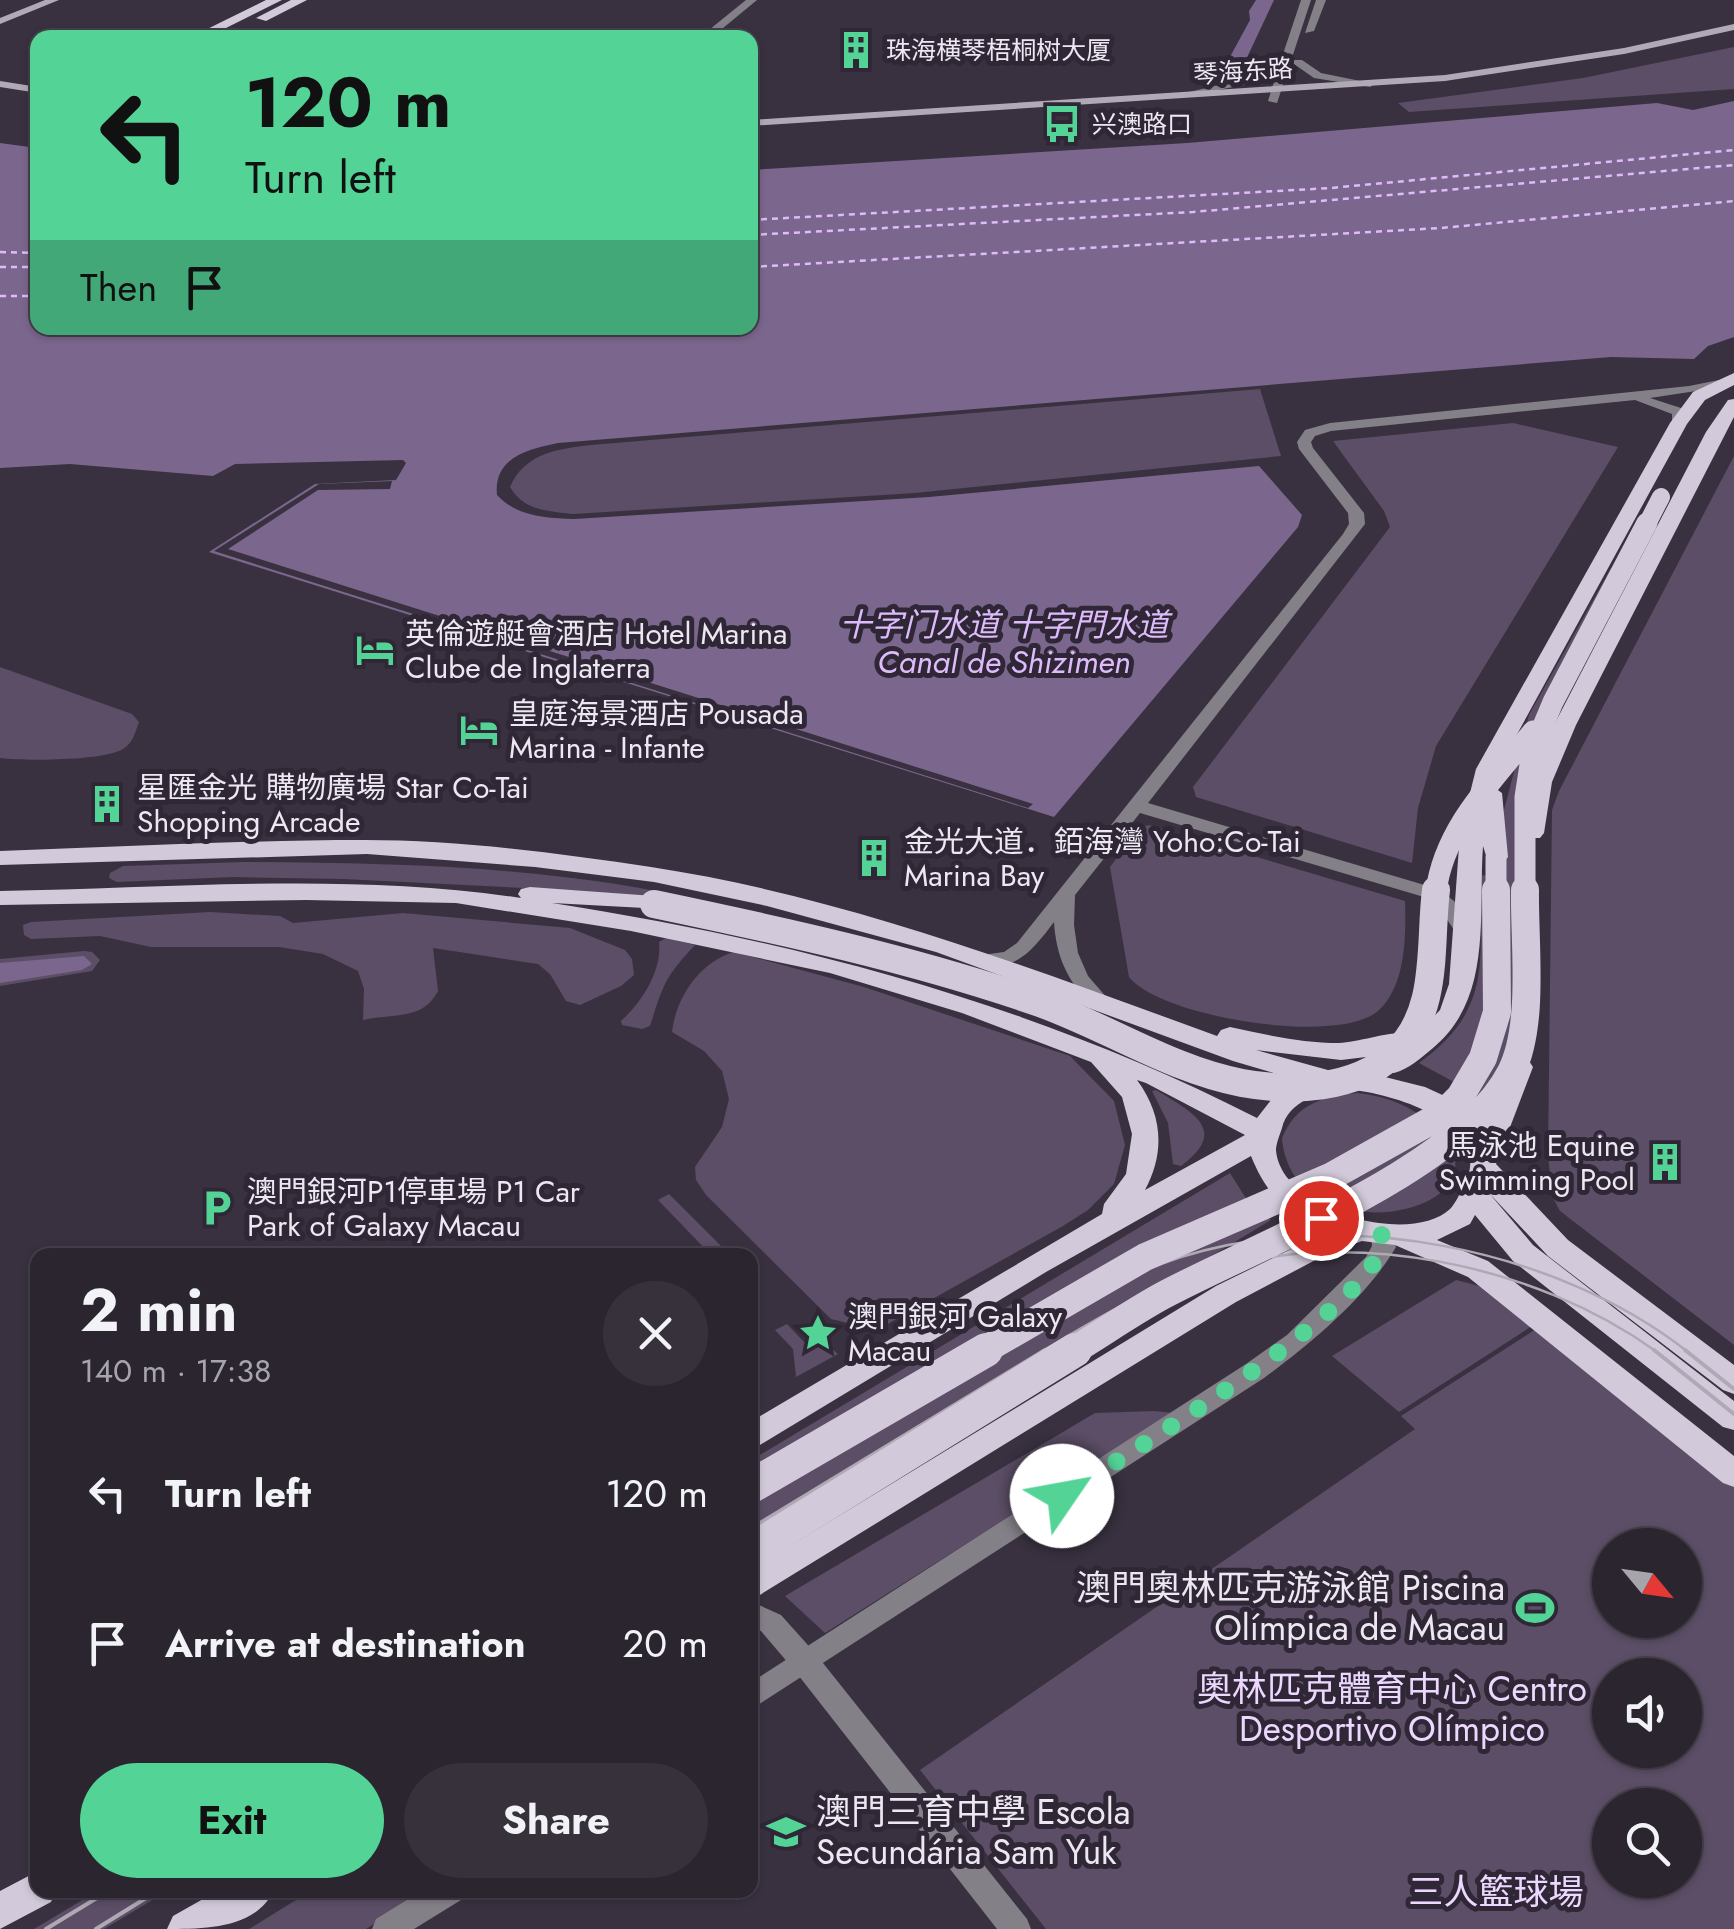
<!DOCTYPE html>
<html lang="en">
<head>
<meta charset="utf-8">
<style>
  :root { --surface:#2b2530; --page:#37313c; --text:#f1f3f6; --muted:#a6a5ab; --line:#47424c; --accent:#54d396 }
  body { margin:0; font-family:Jost,"Noto Sans SC",sans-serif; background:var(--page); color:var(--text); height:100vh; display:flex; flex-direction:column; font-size:38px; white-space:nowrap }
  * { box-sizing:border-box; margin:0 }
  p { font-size:32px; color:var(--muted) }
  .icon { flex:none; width:55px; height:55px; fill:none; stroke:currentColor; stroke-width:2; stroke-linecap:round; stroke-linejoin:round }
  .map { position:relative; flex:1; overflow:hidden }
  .panel { position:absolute; left:30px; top:1248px; width:728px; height:650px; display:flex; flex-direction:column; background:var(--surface); border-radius:20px; box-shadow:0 2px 8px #0004,0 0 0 2px var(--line) }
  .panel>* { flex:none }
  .banner { position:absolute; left:30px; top:30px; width:728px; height:305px; border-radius:20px; box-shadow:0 2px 8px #0004,0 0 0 2px var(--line); background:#54d396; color:#111; overflow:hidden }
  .needle { width:65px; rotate:119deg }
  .fabs { position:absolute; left:1592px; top:1528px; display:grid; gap:20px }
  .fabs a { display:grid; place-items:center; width:110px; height:110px; border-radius:50%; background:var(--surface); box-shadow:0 2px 8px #0004,0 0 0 2px var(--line); font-size:50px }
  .pin { position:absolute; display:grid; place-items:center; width:85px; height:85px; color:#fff; margin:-42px; border:5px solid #fff; border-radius:50%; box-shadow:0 2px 10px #0007 }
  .me { position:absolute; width:110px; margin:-55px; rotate:57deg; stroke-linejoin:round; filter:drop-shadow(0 0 8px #0008) }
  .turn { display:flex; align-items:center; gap:35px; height:210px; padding:0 50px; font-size:45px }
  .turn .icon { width:130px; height:130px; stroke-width:2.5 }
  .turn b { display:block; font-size:70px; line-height:85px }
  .then { display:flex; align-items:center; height:95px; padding:0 50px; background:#0003; gap:20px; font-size:38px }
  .round { display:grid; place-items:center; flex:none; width:105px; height:105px; border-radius:52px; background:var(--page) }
  .head { display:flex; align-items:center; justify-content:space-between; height:170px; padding:0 50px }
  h1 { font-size:60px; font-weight:700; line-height:75px }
  .button { display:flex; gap:20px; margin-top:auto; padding:20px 50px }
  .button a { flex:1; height:115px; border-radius:60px; background:var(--accent); color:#111; font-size:40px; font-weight:700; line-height:115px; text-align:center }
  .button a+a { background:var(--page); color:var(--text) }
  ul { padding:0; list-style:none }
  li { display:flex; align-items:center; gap:30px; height:150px; padding:0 50px }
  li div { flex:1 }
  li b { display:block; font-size:38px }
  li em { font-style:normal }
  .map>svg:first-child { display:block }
  .green { fill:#5b4e66; fill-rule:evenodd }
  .water { fill:#7b668d }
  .pier { fill:#393140 }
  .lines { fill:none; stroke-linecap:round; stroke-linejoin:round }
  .ferry { stroke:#debbfb; stroke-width:2.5; stroke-dasharray:6 5; stroke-linecap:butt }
  .minor { fill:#848088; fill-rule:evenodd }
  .tertiary { fill:#848088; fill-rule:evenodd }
  .secondary { fill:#b0aab6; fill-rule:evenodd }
  .primary { fill:#d2cada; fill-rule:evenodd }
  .tram-far1 { stroke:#afa9b4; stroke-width:2.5 }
  .tram { stroke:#afa9b4; stroke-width:4 }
  .primary-bridge-far3 { stroke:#d2cada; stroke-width:18 }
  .primary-bridge-far2 { stroke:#d2cada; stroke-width:21 }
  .primary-bridge-far1 { stroke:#d2cada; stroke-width:28 }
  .primary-bridge { stroke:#d2cada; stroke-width:34 }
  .route { stroke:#54d396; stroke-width:18; stroke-dasharray:0 32.4 }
  .labels { text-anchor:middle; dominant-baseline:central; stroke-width:10; stroke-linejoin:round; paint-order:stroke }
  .far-poi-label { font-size:25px; fill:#ece7f1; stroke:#2f2736; text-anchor:start }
  .far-street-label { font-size:25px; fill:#ece7f1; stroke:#2f2736 }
  .poi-label { font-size:30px; fill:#ece7f1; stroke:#2f2736; text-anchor:start }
  .water-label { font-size:32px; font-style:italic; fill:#debbfb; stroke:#2f2736 }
  .near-poi-label { font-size:35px; fill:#ece7f1; stroke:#2f2736; text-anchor:end }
  .near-park-label { font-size:35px; fill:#ecd7fe; stroke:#2f2736 }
</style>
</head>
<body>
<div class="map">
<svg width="1734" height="1929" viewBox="0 0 1734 1929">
  <rect width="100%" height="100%" fill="#393140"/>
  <!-- green -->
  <path class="green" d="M1734,47V89L1409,112L1398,103L1583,78Z
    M1260,389L1281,456L915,493L573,514C548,511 524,511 510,487C525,453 557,449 591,445Z
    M1513,423L1618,447L1436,746L1418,808L1412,863L1196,797L1193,787L1390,527L1384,511L1333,441Z
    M1734,456V1345L1560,1211L1553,1198L1548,1157L1552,810L1559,791Z
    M1611,568L1630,573L1554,717L1529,773L1520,964L1510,1043L1485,1099L1419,1063C1495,1008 1479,959 1480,875L1503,877L1504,810L1529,715Z
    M0,667L132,714L139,722C135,733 133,743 123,749C103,761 24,761 0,758Z
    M1149,825L1405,901C1406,936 1406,986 1378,1011C1337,1046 1160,1017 1129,977L1110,867L1139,828Z
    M243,862C400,863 566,866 719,905C804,927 888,960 972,987L586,891L343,879L233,877L117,882L109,878L110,873L123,866Z
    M210,912L280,916L293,923L403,913L570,928L625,950L632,959L634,975L621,986L580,1005L566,1001L550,974L538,964L433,948L438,991C423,1021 392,1013 363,1020L364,989L358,971L323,954L279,947H151L100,936L31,939L24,935L23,925L31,922Z
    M666,938L695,945C665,977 663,985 650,1026L642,1029L622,1025L621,1021C643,1001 662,970 659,942Z
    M84,951L92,952L100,960L92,971L0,986V959Z
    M734,952L864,987L1070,1056L1114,1101L1125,1145L1114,1184L1088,1210L1063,1226L877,1330L831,1319L706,1195L696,1180L695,1167L722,1127L729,1099L722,1071L704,1051L672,1032C676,997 700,962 734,952Z
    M1156,1090C1192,1112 1230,1130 1181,1166L1173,1164L1168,1123L1152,1091Z
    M1357,1093C1391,1097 1415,1107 1439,1132C1517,1213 1292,1260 1282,1138C1296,1104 1323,1096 1357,1093Z
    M1230,1173L1252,1208L1271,1220L750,1535V1461Z
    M669,1194L730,1255H711L658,1200Z
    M1456,1280L1487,1288L1532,1326L1399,1412L1332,1356Z
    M787,1324L805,1343L832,1349L838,1354L796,1377L793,1349L775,1330Z
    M1539,1327L1734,1483V1929H1046L920,1770L1415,1429L1401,1416ZM1610,1545H1685V1620H1610ZM1610,1675H1685V1750H1610ZM1610,1805H1685V1880H1610Z
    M1154,1411L1173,1413L825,1633L785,1596L1095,1413Z
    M99,1890H169L104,1929H34Z
    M312,1890H428L366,1929H249Z"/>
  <!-- water -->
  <path class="water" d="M1256,0H1274L1243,66L1224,68L1250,20L1249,11Z
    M1734,101V337L1708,346L1694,359L1611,357L558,443C529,449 493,457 497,495C517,517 547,518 574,519L929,497L1259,466L1302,515L1298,527L1054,817L209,552L315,484L396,480L406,463L403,460L235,464L213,476L70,464L0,468V143L37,148L38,328H750V170L1187,143L1657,103L1693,110Z
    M84,956L92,964L82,970L0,983V963Z"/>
  <!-- pier -->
  <path class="pier" d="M392,481L390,489L318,490L228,549L1033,804L1028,808L214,551L319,484Z"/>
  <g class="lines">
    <!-- ferry -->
    <path class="ferry" d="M750,220L1331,188L1734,150
      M750,235L1193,212L1734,165
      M0,252L38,253
      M0,267H38
      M750,267L1441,228L1734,201
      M0,296H38"/>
    <!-- minor -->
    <path class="minor" d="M1724,379L1729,380V386L1650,398L1684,409L1686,423L1679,427L1672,423V414L1635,400L1331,431L1315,436L1311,442L1313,448L1364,513L1365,524L1148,803L1438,889L1454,901L1477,935L1474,939H1460L1440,909L1424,897L1140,813L1075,895L1074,925L1078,953L1088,976L1108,999L1105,1004H1091C1067,981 1056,955 1054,922C1035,947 1017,972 982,965L979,960L982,955L1004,952L1017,943L1343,534L1349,524L1348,513L1299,449L1297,442L1305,430L1330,423L1689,386Z
      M1382,1227L1390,1229L1396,1247C1367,1297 1310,1344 1264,1378L750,1710V1683L1246,1364L1287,1335L1366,1257L1372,1246L1371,1235L1374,1229Z
      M423,1890H465L461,1900L414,1929H372L376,1919Z"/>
    <!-- tertiary -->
    <path class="tertiary" d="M746,0H757L711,38H699Z
      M1301,0H1311L1277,103L1268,101L1279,66L1257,82L1189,96V92L1249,78L1283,54Z
      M1316,0H1326L1314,31L1305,33Z
      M1294,60H1302L1321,73L1375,84L1370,87L1314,78L1294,64Z
      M750,1601L781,1615L815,1653L1027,1919L1031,1929H997L795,1671L761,1631L750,1626Z"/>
    <!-- secondary -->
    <path class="secondary" d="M45,0H59L0,24V18Z
      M1734,24V30L1624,54L1445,81L750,126V120L1445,75L1624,48Z
      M0,81L38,87V93L0,87Z"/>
    <!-- primary -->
    <path class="primary" d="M266,0H282L206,38H189Z
      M291,0H307L266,21L256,18Z
      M1734,373V385L1705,400L1687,424L1498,769L1492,786L1502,793L1508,857L1504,862H1488L1483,846C1478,916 1493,998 1433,1048C1421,1058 1409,1069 1394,1073L1385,1070L1381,1064L1391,1054L1341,1060L1256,1050L1335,1072H1365L1425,1087L1449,1098L1481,1127L1511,1061H1529L1533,1067L1496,1164L1568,1240L1734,1365V1394L1723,1390L1548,1256L1489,1193L1533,1245L1734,1401V1430L1723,1427L1513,1261L1475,1215L1470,1224L1437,1240L1488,1261L1734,1456V1487L1723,1483L1468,1277L1395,1245L1362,1241L1323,1256L1236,1302L750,1601V1570L1216,1286L1328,1231C1287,1212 1268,1198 1251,1156L1046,1272L750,1451V1422L1102,1214L1104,1204L1126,1174L1132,1134L1122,1097L1091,1062L962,1013L830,973L631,931L456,903L306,900L0,905V891C172,888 350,872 521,898L518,894L521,889L530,887L654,896L663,899L666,904L663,909L552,903C797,941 1036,1005 1257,1118L1275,1095L1301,1081L1233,1061L936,952L767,906L654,882L535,867L367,854L0,865V851C121,847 243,840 364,840C459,840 558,853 651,867C847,897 1033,969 1217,1036L1221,1030L1230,1027C1266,1035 1302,1043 1339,1043C1361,1042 1399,1028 1417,1034L1440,1010L1449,984L1460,833L1476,769L1670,423L1693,392ZM1137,1080L1146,1083L1245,1135L1145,1190C1165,1153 1163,1115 1137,1080ZM1343,1089C1386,1091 1502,1123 1462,1189C1459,1195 1455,1204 1450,1209C1409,1247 1280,1210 1276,1150C1276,1144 1280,1134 1282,1128C1288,1102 1319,1092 1343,1089Z
      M1734,399V417L1576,725L1552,782L1544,833L1540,838H1524L1520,833L1530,782L1554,725L1706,432L1728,400Z
      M38,1871V1890H56L51,1902L0,1929V1891Z
      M219,1890H274C256,1929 204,1929 167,1929L173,1916Z"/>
    <!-- tram-far1 -->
    <path class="tram-far1" d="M999,1352C1058,1317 1115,1278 1181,1257C1343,1206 1556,1248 1688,1352
      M1041,1352C1094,1320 1145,1289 1205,1271C1351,1227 1534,1263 1657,1352"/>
    <!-- tram -->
    <path class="tram" d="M1654,1350L1734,1414
      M1685,1350L1734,1389
      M750,1503L1003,1350
      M750,1529L1045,1350
      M46,1929L110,1890
      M96,1929L159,1890"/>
    <!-- primary-bridge-far3 -->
    <path class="primary-bridge-far3" d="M1646,526L1661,497"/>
    <!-- primary-bridge-far2 -->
    <path class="primary-bridge-far2" d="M1496,857V892
      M1436,892C1444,827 1494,780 1533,731
      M1525,892V797L1532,752L1553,702L1647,523"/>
    <!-- primary-bridge-far1 -->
    <path class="primary-bridge-far1" d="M654,904C783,931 912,959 1037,1002C1106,1026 1169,1069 1242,1083C1291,1092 1355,1090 1394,1054C1440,1013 1429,945 1436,890
      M981,1352L1145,1257L1332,1176L1443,1114L1460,1097L1483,1058L1497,1012L1496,890
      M1071,1352C1101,1334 1131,1313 1162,1296C1259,1244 1462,1169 1511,1072C1535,1025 1524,942 1525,890"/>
    <!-- primary-bridge -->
    <path class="primary-bridge" d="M750,1487L986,1350
      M750,1551L1075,1350"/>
  </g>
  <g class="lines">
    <!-- route -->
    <path class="route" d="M1062,1496C1116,1460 1394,1297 1382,1235L1321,1218"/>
  </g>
  <!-- icons -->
  <defs>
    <g id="building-bare" transform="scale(3)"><path d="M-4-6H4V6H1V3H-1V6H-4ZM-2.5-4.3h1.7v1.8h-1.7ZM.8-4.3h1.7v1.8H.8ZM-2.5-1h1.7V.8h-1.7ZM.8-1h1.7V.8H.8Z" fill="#54d396" stroke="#2f2736" stroke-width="2.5" paint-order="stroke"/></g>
    <g id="bus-bare" transform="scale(3)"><path d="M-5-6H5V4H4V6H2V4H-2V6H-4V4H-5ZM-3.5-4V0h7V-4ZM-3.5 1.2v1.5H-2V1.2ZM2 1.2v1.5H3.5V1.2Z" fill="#54d396" stroke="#2f2736" stroke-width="2.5" paint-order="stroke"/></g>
    <g id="hotel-bare" transform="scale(3)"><path d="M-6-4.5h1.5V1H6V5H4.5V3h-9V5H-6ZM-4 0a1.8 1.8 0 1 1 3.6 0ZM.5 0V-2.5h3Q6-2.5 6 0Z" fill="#54d396" stroke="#2f2736" stroke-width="2.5" paint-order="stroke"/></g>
    <g id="parking-bare" transform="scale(3)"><path d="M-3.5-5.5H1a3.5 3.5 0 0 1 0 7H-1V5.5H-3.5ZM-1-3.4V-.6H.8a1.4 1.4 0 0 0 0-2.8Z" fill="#54d396" stroke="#2f2736" stroke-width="2.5" paint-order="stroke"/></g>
    <g id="sight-bare" transform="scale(3)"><path d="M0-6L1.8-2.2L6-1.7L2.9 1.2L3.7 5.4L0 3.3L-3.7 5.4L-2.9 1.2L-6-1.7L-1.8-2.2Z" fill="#54d396" stroke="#2f2736" stroke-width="2.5" paint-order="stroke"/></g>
    <g id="stadium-bare" transform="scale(3)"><path d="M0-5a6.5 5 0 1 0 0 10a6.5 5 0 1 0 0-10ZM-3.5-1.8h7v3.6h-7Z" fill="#54d396" stroke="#2f2736" stroke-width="2.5" paint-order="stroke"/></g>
    <g id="school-bare" transform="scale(3)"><path d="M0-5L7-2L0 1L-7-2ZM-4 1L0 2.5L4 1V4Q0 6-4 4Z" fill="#54d396" stroke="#2f2736" stroke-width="2.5" paint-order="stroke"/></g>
  </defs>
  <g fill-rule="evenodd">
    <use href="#building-bare" x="856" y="50"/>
    <use href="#bus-bare" x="1062" y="124"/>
    <use href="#hotel-bare" x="375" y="650"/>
    <use href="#hotel-bare" x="479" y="730"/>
    <use href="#building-bare" x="107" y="804"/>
    <use href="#building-bare" x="874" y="858"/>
    <use href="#building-bare" x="1665" y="1162"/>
    <use href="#parking-bare" x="217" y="1208"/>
    <use href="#sight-bare" x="818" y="1333"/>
    <use href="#stadium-bare" x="1535" y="1608"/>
    <use href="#school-bare" x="786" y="1832"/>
  </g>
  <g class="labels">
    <!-- far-poi labels -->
    <g class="far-poi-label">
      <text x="886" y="50">珠海横琴梧桐树大厦</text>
      <text x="1092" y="124">兴澳路口</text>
    </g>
    <!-- far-street labels -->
    <g class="far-street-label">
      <text transform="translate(1243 71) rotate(-4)">琴海东路</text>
    </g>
    <!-- poi labels -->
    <g class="poi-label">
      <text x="405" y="633">英倫遊艇會酒店 Hotel Marina<tspan x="405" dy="34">Clube de Inglaterra</tspan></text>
      <text x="509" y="713">皇庭海景酒店 Pousada<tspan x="509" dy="34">Marina - Infante</tspan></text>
      <text x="137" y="787">星匯金光 購物廣場 Star Co-Tai<tspan x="137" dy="34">Shopping Arcade</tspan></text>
      <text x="904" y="841">金光大道．銆海灣 Yoho:Co-Tai<tspan x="904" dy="34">Marina Bay</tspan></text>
      <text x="1635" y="1145" text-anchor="end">馬泳池 Equine<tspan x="1635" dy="34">Swimming Pool</tspan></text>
      <text x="247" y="1191">澳門銀河P1停車場 P1 Car<tspan x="247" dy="34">Park of Galaxy Macau</tspan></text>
      <text x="848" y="1316">澳門銀河 Galaxy<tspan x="848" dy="34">Macau</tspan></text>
    </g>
    <!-- water labels -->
    <g class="water-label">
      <text x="1004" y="625">十字门水道 十字門水道<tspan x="1004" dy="37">Canal de Shizimen</tspan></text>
    </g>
    <!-- near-poi labels -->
    <g class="near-poi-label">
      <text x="1505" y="1588">澳門奧林匹克游泳館 Piscina<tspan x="1505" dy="40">Olímpica de Macau</tspan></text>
      <text x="816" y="1812" text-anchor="start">澳門三育中學 Escola<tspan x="816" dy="40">Secundária Sam Yuk</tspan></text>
    </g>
    <!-- near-park labels -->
    <g class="near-park-label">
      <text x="1392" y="1689">奧林匹克體育中心 Centro<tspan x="1392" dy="40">Desportivo Olímpico</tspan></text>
      <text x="1496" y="1892">三人籃球場</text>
    </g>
  </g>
</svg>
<div class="fabs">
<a><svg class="needle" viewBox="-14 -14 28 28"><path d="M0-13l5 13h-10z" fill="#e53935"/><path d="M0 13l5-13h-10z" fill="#a6a5ab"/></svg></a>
<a><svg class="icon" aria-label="sound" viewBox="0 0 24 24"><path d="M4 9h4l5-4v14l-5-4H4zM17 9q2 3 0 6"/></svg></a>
<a><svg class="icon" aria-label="search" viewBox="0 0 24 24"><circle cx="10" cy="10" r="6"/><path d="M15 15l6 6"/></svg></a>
</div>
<div class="pin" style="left:1321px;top:1218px;background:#d93025"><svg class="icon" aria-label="arrive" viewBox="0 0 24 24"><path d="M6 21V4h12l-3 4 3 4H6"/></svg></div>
<svg class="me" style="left:1062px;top:1496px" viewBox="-20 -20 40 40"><circle r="19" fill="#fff"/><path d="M0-13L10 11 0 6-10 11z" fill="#54d396"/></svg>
<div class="banner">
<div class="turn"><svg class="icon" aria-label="left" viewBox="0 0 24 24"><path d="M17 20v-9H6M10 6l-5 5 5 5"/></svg><div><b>120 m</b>Turn left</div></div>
<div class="then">Then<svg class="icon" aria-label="arrive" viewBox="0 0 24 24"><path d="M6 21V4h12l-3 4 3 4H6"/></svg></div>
</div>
<section class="panel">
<div class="head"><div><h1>2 min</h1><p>140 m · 17:38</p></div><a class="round"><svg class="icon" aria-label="close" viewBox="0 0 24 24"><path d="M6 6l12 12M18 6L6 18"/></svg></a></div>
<ul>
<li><svg class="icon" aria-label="left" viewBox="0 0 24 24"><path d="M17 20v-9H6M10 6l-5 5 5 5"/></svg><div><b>Turn left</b></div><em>120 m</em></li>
<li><svg class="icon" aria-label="arrive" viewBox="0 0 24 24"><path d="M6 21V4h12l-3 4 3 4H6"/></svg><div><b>Arrive at destination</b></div><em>20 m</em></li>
</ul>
<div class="button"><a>Exit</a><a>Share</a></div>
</section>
</div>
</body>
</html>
